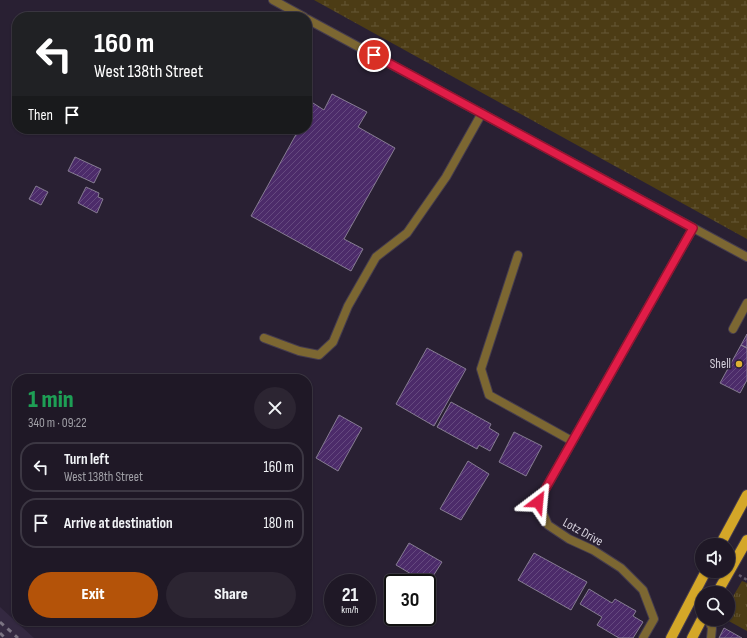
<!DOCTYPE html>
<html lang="en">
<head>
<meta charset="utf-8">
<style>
  :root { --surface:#1f1826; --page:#2c2532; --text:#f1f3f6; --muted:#a1a0a7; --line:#3c3743; --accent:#b45309 }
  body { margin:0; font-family:"Sofia Sans Condensed",sans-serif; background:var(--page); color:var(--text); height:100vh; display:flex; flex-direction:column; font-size:15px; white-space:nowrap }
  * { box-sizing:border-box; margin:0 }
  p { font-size:13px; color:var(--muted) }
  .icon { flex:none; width:22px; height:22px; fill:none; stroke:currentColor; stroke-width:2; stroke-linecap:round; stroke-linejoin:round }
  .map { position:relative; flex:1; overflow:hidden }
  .drawer { position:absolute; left:12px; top:374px; width:300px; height:252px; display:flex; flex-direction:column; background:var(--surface); border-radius:16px; box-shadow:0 1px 3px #0004,0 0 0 1px var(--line) }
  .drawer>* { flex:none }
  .top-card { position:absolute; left:12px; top:12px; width:300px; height:122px; border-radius:16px; box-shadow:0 1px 3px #0004,0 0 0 1px var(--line); background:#202124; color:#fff; overflow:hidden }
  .tools { position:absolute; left:695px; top:538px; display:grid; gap:8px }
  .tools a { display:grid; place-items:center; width:40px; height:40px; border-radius:50%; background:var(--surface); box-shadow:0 1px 3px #0004,0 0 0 1px var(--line); font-size:20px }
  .speed { position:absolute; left:324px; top:574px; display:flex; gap:8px; font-size:20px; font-weight:700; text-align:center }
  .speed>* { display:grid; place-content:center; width:52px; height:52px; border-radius:50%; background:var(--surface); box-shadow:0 1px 3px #0004,0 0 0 1px var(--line); line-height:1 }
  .speed small { font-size:10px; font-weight:400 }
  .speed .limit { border:2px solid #111; border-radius:6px; background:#fff; color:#111 }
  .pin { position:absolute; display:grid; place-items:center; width:34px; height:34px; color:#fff; margin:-17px; border:2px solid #fff; border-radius:50%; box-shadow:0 1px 4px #0007 }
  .me { position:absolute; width:44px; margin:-22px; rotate:29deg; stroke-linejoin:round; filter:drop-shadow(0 0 3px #0008) }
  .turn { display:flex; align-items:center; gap:14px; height:84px; padding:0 16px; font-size:18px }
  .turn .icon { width:52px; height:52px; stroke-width:2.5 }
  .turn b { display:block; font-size:28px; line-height:34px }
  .then { display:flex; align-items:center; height:38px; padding:0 16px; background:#0003; gap:8px; font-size:15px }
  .round { display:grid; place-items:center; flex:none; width:42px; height:42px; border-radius:21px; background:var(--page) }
  .headline { display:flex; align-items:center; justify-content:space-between; height:68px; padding:0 16px }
  h1 { font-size:24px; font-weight:800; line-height:30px; color:#1e9e55 }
  .cta { display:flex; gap:8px; margin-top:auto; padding:8px 16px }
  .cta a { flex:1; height:46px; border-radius:24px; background:var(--accent); color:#fff; font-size:16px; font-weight:800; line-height:46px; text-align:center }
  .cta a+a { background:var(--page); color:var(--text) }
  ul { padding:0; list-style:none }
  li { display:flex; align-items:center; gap:12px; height:50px; margin:0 8px 6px; padding:0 8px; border:2px solid var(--line); border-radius:16px }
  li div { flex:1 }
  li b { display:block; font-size:15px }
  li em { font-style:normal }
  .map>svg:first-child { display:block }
  .built { fill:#342941 }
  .grass { fill:url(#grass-tufts) }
  .wetland { fill:url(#wetland-marsh) }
  .building { fill:url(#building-hatch); stroke:#867c92 }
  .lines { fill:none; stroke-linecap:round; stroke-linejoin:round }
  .service-casing { stroke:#453c4e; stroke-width:10 }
  .minor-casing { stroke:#453c4e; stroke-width:10 }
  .tertiary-casing { stroke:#453c4e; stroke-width:10 }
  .primary-casing { stroke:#453c4e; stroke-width:12 }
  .path { stroke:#625a6b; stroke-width:2.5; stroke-dasharray:3 3; stroke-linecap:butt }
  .service { stroke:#7c6732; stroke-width:8 }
  .minor { stroke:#7c6732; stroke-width:8 }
  .tertiary { stroke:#7c6732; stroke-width:8 }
  .primary { stroke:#d4a728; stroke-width:10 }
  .rail { stroke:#7b7483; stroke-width:3; stroke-dasharray:5 5; stroke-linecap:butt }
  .route-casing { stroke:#92132f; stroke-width:10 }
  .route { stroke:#e11d48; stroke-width:7 }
  .poi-dot { fill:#deb133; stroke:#292033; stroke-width:1.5 }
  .labels { text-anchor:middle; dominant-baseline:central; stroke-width:3; stroke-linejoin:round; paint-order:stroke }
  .poi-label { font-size:13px; fill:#d5d0dc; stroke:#292033; text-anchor:end }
  .street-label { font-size:13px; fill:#d5d0dc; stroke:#292033 }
</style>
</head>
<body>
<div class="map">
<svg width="747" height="638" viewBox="0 0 747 638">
  <defs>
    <pattern id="grass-tufts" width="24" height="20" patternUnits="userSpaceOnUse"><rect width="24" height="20" fill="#4c3c15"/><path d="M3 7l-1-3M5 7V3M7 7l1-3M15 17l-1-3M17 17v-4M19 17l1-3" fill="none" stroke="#655736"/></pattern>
    <pattern id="wetland-marsh" width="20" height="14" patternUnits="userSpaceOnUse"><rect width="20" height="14" fill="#4c3c15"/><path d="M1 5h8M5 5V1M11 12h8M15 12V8" fill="none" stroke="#655736"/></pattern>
    <pattern id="building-hatch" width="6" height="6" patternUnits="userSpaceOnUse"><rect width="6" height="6" fill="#4c2b6a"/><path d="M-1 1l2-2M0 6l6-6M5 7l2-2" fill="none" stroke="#65497f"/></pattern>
  </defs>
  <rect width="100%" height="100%" fill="#292033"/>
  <!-- built -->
  <path class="built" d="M0,607L34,638H0Z"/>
  <!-- grass -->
  <path class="grass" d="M742,581L747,583V631L725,619H728V605Z"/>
  <!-- wetland -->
  <path class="wetland" d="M314,0H747V239Z"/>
  <!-- building -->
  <path class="building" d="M332,94L367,112L358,127L395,148L344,239L363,249L351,271L251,216L299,129H307V114L313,103L324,110Z
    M75,157L101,169L94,183L68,171Z
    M36,186L48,192L41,205L29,199Z
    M86,187L99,193L98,197L103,199L97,213L78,203Z
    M747,334V348L741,345Z
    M741,345L747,348V380L740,393L720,383Z
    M427,348L466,369L434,426L396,404Z
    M451,402L491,424L489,428L499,434L490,451L479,445L477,449L437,427Z
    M339,415L362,428L338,471L316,458Z
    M514,432L542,446L526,476L499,462Z
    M468,461L489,474L461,520L440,509Z
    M409,543L442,562L428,584L396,565Z
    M534,553L587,582L571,610L518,580Z
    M589,589L612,603L615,599L636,611L633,616L643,622L633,638H619L597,625L602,617L580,604Z
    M724,628L742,638H719Z"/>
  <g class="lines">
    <!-- service casing -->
    <g class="service-casing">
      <path id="service" d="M518,255L481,369L489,395L572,441
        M733,329L747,303
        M264,338L299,351L319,355L333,342L348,306L376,257L407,233L446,177L482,113"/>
    </g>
    <!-- minor casing -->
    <g class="minor-casing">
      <path id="minor" d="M708,619L712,628L711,638
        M643,638L654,619L643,590L621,568L593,550L569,539L548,525L538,502L693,228"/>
    </g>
    <!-- tertiary casing -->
    <g class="tertiary-casing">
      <path id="tertiary" d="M273,0L304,17
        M307,19L747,257"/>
    </g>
    <!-- primary casing -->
    <g class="primary-casing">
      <path id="primary" d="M720,545L747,495
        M717,593L747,540
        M671,638L706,571
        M692,638L702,619"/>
    </g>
    <!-- path -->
    <path class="path" d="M739,575L747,580"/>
    <!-- service -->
    <use href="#service" class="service"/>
    <!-- minor -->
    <use href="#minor" class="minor"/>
    <!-- tertiary -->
    <use href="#tertiary" class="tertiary"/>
    <!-- primary -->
    <use href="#primary" class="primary"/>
    <!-- rail -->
    <path class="rail" d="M0,622L18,638
      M0,633L5,638"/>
  </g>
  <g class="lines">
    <!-- route casing -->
    <g class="route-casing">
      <path id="route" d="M374,55L693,228L538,502"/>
    </g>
    <!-- route -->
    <use href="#route" class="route"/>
  </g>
  <!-- markers -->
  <circle class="poi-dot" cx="739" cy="364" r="4"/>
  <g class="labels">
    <!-- poi labels -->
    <g class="poi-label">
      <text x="731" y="364">Shell</text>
    </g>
    <!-- street labels -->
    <g class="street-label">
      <text transform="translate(583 532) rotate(29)">Lotz Drive</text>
    </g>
  </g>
</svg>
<div class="tools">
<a><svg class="icon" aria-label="sound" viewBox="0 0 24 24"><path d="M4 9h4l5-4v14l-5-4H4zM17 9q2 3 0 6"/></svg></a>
<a><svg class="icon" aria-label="search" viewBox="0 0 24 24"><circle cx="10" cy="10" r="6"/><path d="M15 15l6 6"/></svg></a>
</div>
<div class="speed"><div>21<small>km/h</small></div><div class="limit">30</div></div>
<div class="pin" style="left:374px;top:55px;background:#d93025"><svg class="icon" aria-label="arrive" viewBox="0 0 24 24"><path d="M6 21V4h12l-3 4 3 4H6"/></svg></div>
<svg class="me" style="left:538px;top:502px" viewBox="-20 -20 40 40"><path d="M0-17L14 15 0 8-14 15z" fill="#e11d48" stroke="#fff" stroke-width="4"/></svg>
<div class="top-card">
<div class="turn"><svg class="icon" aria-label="left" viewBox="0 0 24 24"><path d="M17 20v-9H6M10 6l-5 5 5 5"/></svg><div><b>160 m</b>West 138th Street</div></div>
<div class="then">Then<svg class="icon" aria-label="arrive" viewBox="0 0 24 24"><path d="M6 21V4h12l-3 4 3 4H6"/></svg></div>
</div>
<section class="drawer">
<div class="headline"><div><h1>1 min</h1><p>340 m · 09:22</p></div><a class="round"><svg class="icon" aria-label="close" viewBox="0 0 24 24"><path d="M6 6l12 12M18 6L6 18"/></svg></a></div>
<ul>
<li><svg class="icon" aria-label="left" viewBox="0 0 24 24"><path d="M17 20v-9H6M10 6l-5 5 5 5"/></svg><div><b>Turn left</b><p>West 138th Street</p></div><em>160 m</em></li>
<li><svg class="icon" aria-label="arrive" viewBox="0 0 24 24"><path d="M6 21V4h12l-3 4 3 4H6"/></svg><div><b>Arrive at destination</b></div><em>180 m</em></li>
</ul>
<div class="cta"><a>Exit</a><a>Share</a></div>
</section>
</div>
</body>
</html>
